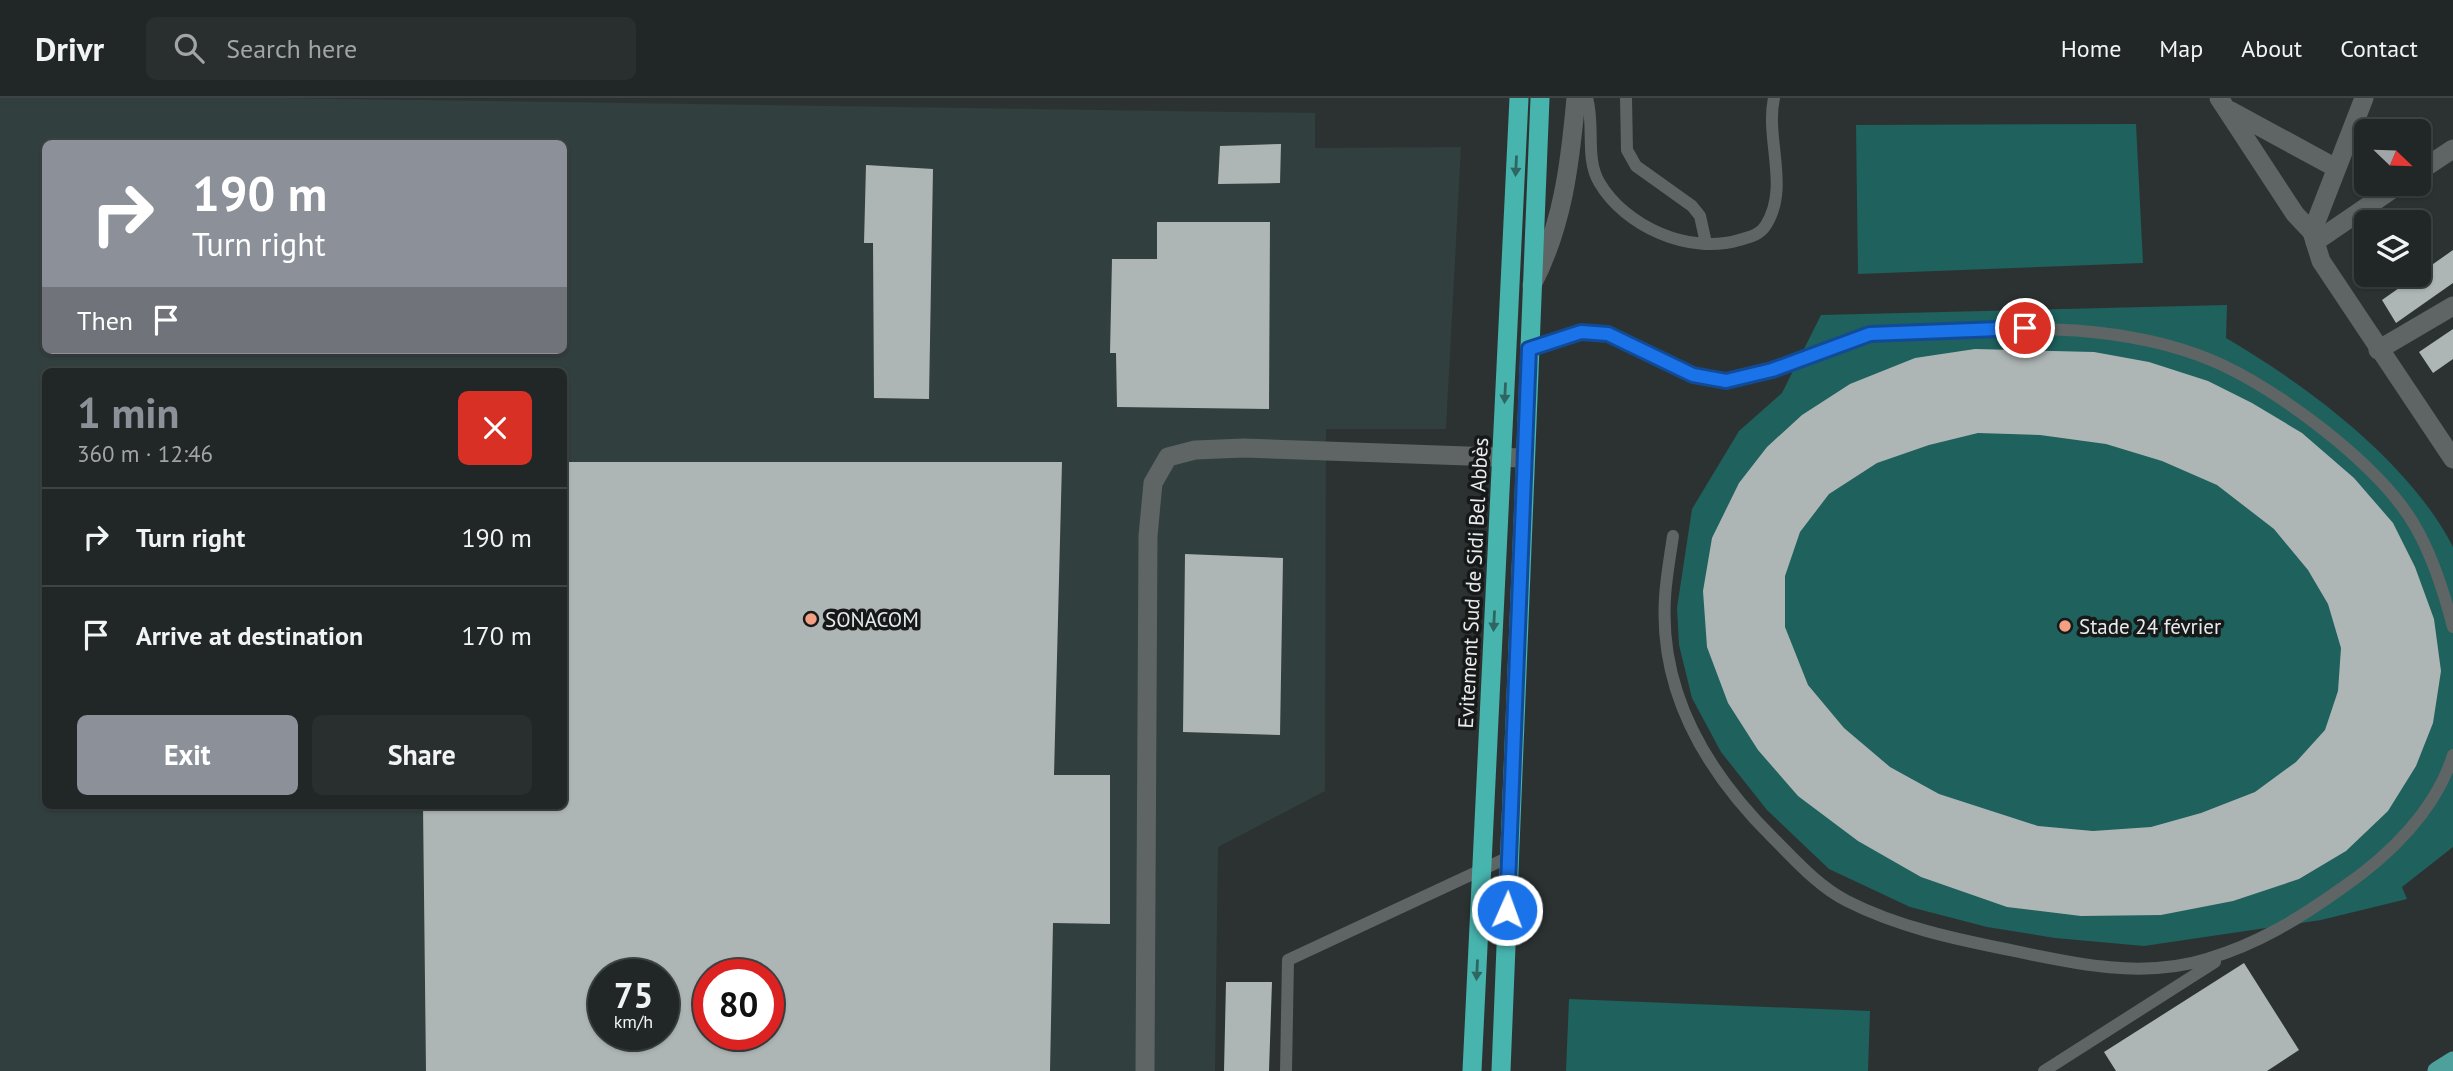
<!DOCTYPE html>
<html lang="en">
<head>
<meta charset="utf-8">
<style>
  :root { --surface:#212626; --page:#292e2e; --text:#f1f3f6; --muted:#a2a5a7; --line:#3e4343; --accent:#8c9099 }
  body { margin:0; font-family:"PT Sans",sans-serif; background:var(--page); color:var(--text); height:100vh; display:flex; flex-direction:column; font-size:26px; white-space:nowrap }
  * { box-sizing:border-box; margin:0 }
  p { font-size:23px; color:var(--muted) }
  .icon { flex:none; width:38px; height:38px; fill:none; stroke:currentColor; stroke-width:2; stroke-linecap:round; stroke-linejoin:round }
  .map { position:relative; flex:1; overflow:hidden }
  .details { position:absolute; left:42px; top:270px; width:525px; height:441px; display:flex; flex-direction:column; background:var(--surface); border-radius:10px; box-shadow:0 2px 5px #0004,0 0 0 2px var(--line) }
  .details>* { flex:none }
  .banner { position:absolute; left:42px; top:42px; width:525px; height:214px; border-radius:10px; box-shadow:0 2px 5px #0004,0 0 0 2px var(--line); background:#8c9099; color:#fff; overflow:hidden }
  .needle { width:46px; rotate:113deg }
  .buttons { position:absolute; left:2354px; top:21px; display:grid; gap:14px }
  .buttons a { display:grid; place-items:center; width:77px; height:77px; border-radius:10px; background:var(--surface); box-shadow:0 2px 5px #0004,0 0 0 2px var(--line); font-size:35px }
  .speed { position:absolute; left:588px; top:861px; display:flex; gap:14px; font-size:35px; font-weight:700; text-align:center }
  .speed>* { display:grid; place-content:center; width:91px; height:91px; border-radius:50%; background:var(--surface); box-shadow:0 2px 5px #0004,0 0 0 2px var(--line); line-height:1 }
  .speed small { font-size:18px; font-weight:400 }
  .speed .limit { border:10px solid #d22; background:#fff; color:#111 }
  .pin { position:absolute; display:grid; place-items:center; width:60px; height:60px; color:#fff; margin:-30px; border:4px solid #fff; border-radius:50%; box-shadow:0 2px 7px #0007 }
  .me { position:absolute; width:77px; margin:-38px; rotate:2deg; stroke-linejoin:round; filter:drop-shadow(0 0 5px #0008) }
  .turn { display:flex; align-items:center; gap:24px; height:147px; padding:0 35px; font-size:32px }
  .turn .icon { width:91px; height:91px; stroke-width:2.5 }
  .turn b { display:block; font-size:49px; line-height:60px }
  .then { display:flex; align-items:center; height:66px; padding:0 35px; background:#0003; gap:14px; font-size:26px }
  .round { display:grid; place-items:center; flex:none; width:74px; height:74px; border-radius:10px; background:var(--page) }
  .overview { display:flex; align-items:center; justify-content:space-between; height:119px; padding:0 35px }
  h1 { font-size:42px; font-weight:600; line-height:52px; color:var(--accent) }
  .primary-button { display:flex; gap:14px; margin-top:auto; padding:14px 35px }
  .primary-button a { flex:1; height:80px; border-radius:10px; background:var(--accent); color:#fff; font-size:28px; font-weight:600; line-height:80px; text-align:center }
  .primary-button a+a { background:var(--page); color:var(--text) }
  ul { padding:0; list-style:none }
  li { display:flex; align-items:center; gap:21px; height:98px; padding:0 35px; border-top:2px solid var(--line) }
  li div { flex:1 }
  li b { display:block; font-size:26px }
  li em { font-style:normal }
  header { display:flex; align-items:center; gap:42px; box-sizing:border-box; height:98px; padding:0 35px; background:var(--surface); border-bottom:2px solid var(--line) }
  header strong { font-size:33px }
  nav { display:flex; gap:38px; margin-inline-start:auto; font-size:24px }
  .search { width:490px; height:63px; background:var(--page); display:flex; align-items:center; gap:18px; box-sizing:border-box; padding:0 24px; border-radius:10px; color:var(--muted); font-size:26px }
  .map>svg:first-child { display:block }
  .built { fill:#313f3e; fill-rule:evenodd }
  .green { fill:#1e615d }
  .building { fill:#aeb6b5; fill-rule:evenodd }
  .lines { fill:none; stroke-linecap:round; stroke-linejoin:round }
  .service { stroke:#5e6564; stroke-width:12 }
  .minor { stroke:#5e6564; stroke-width:19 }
  .tertiary { stroke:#5e6564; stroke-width:19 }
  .primary { stroke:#4da09b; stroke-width:19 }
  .trunk { stroke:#47b4ae; stroke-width:19 }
  .oneway { fill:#2f6664 }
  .route-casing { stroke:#114b97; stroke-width:18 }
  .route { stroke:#1a73e8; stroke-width:12 }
  .poi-dot { fill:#f39f83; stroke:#171919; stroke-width:2.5 }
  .labels { text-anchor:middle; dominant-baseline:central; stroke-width:7; stroke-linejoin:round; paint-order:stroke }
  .street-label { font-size:21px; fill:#e7ebeb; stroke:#171919 }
  .poi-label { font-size:21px; fill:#e7ebeb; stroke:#171919; text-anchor:start }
</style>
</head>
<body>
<header>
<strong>Drivr</strong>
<div class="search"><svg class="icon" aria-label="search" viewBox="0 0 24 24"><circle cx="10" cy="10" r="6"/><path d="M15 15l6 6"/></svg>Search here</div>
<nav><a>Home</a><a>Map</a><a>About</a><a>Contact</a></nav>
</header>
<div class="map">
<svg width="2453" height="973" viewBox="0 0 2453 973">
  <rect width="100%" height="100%" fill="#2c3232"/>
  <!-- built -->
  <path class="built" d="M0,0H281L1315,15V50L1461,49L1446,331H1326L1325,693L1218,749L1215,973H0ZM46,46H564V252H46ZM46,273H564V707H46ZM604,877H663V936H604ZM709,877H768V936H709Z"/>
  <!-- green -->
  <path class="green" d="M2136,26L2143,165L1858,176L1856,27Z
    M2227,207L2226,240C2308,288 2409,363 2453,449V749L2402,789L2407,801L2321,822L2144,848L2055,840L1987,829L1910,809L1829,771L1767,712L1721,654L1692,600L1679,547L1677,510L1692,411L1739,333L1782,295L1821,217Z
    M1569,901L1870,913L1868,973H1566Z"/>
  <!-- building -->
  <path class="building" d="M1281,46L1280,85L1218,86L1220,48Z
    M866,67L933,71L929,301L874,300L873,145H864Z
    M1157,124H1270L1269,311L1117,309L1116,255H1110L1112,161H1157Z
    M2453,152V185L2396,225L2382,202Z
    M2453,231V261L2433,275L2419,254Z
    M1975,251L2094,254L2149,264L2208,283L2252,305L2302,335L2354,380L2393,425L2415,469L2434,521L2441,573L2433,625L2416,668L2388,713L2346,753L2299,781L2233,803L2161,817L2081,818L2007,809L1921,779L1858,743L1798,698L1758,652L1728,605L1707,549L1703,493L1712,440L1739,385L1767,349L1802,317L1850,286L1915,260ZM1978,335L2040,337L2106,346L2162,363L2217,387L2274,431L2308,472L2328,506L2341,550L2338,593L2325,632L2296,664L2255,694L2201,715L2151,729L2093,733L2038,728L1939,696L1890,669L1844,630L1808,587L1785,529V478L1800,434L1829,396L1877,365L1929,347Z
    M564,364H1062L1054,677H1110V826L1053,825L1050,973H426L423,707H564ZM604,877H663V936H604ZM709,877H768V936H709Z
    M1185,456L1283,460L1280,637L1183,634Z
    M2244,865L2299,952L2267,973H2116L2104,954Z
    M1226,884H1272L1269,973H1224Z"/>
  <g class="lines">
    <!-- service -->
    <path class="service" d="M1587,0C1595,27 1585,60 1599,84C1625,129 1690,157 1739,142C1750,139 1760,137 1766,127C1790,89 1765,41 1774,0
      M1626,0L1627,52L1636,68L1692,108L1700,118L1706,145
      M1529,251C1545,246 1563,237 1580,234C1630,227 1676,288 1728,282C1765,278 1802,261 1836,248C1848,244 1860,238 1872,236C1894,233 1916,234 1937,233C2027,228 2126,227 2211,262C2276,289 2380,367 2415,428C2433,459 2444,494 2453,529
      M1673,438C1670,459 1666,480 1665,500C1659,596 1708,676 1774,741C1796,763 1819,789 1847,803C1898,829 1955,841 2010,852C2075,866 2143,881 2207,861C2258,846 2300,820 2342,790C2389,758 2436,712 2453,657
      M1286,973L1288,862L1509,759
      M2044,973L2215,864"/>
    <!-- minor -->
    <path class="minor" d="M2219,0L2295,116L2312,134
      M2231,13L2336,70
      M2418,74L2453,51
      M2315,144L2400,86
      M1532,187C1563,127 1570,66 1576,0
      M2378,252L2453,208
      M1145,973L1148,438L1153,385L1168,359L1195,352L1244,350L1523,360"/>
    <!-- tertiary -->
    <path class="tertiary" d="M2364,0L2312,134L2321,163L2453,361"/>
    <!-- primary -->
    <path class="primary" d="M2437,973L2453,963"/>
    <!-- trunk -->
    <path class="trunk" d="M1472,973L1519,0
      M1501,973L1540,0"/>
  </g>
  <!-- one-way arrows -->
  <defs><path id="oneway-solid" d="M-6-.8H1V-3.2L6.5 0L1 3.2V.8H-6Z" transform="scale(1.75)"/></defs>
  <g class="oneway">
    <use href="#oneway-solid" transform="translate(1516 68) rotate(93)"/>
    <use href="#oneway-solid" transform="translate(1505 295) rotate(93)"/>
    <use href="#oneway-solid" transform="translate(1494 523) rotate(93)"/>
    <use href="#oneway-solid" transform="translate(1477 872) rotate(93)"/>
  </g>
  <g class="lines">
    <!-- route casing -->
    <g class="route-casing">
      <path id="route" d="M1507,812L1529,251L1581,234L1608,236L1693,277L1726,283L1772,272L1870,236L2025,230"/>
    </g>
    <!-- route -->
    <use href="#route" class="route"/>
  </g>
  <!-- markers -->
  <g class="poi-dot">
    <circle cx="811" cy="521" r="7"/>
    <circle cx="2065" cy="528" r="7"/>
  </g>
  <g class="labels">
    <!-- street labels -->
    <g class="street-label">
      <text transform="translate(1473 485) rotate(-87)">Evitement Sud de Sidi Bel Abbès</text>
    </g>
    <!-- poi labels -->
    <g class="poi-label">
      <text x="825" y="521">SONACOM</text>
      <text x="2079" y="528">Stade 24 février</text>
    </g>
  </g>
</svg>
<div class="buttons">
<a><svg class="needle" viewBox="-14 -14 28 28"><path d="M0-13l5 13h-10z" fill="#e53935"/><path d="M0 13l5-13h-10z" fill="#a2a5a7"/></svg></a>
<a><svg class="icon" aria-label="layers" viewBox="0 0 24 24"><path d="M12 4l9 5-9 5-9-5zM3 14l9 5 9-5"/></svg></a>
</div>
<div class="speed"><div>75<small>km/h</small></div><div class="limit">80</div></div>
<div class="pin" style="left:2025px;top:230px;background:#d93025"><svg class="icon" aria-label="arrive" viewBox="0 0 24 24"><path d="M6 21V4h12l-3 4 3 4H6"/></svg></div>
<svg class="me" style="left:1507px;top:812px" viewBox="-20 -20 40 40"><circle r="17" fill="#1a73e8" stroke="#fff" stroke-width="3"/><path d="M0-11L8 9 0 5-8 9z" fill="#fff"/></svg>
<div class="banner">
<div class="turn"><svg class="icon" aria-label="right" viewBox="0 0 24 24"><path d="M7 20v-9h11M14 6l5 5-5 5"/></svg><div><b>190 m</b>Turn right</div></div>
<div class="then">Then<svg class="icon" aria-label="arrive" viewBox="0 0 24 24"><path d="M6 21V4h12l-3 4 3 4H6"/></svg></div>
</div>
<section class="details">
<div class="overview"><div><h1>1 min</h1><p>360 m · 12:46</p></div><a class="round" style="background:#d93025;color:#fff"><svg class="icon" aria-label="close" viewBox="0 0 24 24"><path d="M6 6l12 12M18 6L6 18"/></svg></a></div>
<ul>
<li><svg class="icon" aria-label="right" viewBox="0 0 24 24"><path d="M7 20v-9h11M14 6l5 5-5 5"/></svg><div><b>Turn right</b></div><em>190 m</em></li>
<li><svg class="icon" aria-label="arrive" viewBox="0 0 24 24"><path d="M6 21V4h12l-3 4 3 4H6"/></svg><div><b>Arrive at destination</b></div><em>170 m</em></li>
</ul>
<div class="primary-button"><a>Exit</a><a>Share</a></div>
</section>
</div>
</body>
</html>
